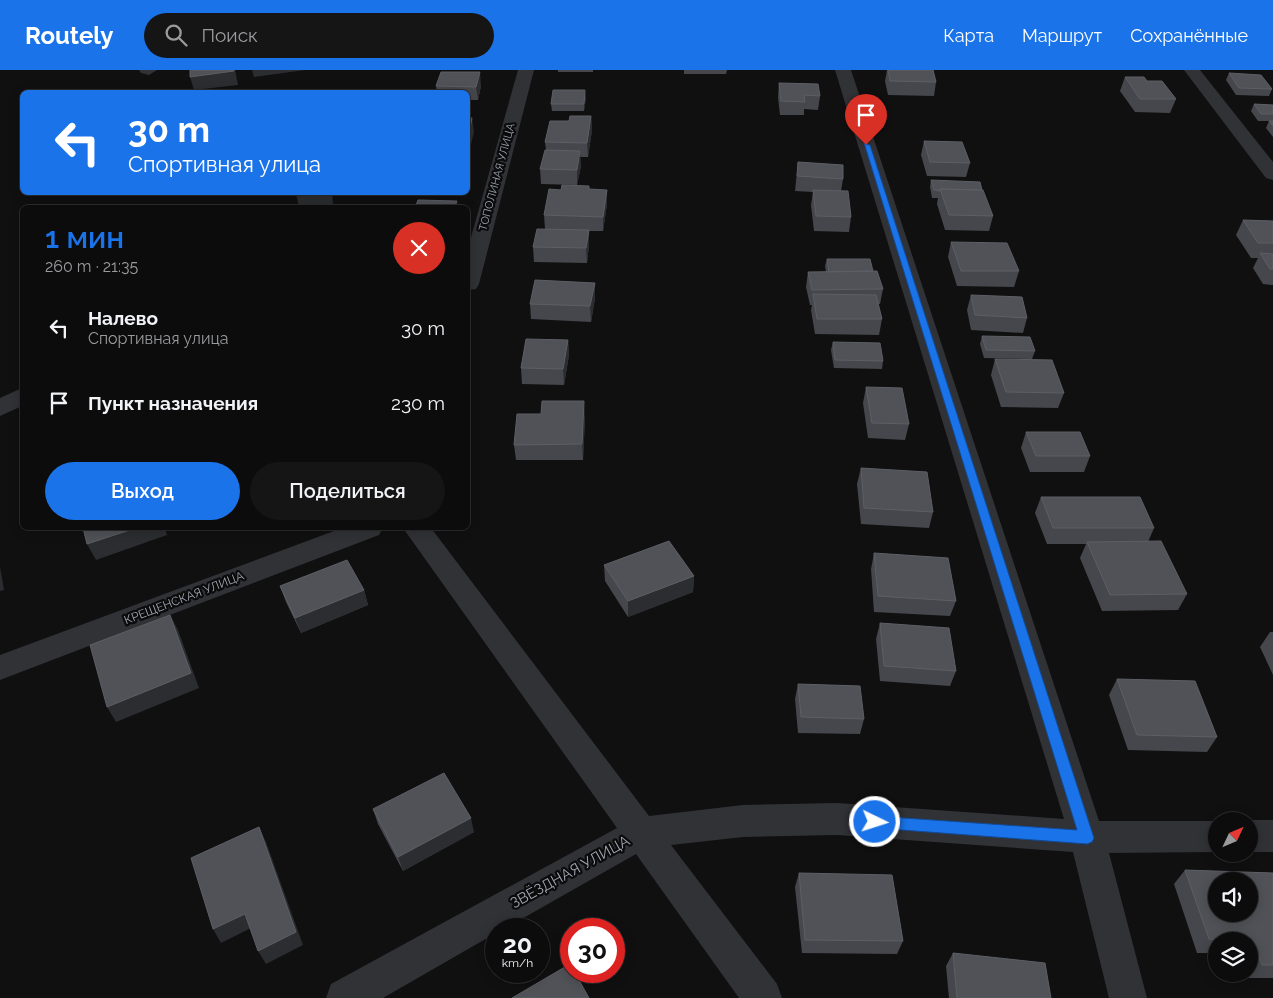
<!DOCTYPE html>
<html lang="ru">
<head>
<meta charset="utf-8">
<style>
  :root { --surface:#0c0c0d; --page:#151516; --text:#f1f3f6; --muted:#9a9b9d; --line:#2c2c2e; --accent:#1a73e8 }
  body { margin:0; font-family:Raleway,sans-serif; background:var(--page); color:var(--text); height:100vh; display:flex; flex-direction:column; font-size:19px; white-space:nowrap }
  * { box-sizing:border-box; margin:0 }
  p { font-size:16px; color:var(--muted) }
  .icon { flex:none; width:28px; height:28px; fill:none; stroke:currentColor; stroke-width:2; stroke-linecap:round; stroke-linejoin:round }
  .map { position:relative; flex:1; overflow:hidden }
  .side { position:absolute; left:20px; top:135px; width:450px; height:325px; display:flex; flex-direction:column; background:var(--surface); border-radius:8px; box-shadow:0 2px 12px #0003,0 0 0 1px var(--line) }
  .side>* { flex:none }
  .banner { position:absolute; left:20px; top:20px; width:450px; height:105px; border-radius:8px; box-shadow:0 2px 12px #0003,0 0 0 1px var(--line); background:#1a73e8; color:#fff; overflow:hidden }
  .needle { width:32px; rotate:46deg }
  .controls { position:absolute; left:1208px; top:742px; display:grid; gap:10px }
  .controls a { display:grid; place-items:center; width:50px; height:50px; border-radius:50%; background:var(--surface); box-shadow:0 2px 12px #0003,0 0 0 1px var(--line); font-size:25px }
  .speed { position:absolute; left:485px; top:848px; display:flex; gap:10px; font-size:25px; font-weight:700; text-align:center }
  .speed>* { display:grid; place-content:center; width:65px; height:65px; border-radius:50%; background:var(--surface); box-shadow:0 2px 12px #0003,0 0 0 1px var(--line); line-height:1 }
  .speed small { font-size:12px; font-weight:400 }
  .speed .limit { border:8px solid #d22; background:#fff; color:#111 }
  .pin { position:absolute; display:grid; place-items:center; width:42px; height:42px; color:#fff; margin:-51px -21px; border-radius:50% 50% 50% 0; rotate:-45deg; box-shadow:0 0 5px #0007 }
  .pin .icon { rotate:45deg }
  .me { position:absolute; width:55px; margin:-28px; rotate:94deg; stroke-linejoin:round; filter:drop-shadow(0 0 4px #0008) }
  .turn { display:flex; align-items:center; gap:18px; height:105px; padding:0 25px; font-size:22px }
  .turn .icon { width:65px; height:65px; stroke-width:2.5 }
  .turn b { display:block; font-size:35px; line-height:42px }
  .round { display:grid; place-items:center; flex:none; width:52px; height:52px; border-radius:26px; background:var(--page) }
  .headline { display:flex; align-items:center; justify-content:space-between; height:85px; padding:0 25px }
  h1 { font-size:30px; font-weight:600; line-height:38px; color:var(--accent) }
  .action { display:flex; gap:10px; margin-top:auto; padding:10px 25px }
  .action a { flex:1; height:58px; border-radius:30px; background:var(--accent); color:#fff; font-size:20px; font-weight:600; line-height:58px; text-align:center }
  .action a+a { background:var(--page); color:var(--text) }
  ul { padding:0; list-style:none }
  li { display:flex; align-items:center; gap:15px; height:75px; padding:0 25px }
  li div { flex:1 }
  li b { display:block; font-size:19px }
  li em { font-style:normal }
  header { display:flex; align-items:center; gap:30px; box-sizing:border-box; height:70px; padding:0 25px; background:var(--accent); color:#fff }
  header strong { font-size:24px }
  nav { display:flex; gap:28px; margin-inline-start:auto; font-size:18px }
  .search { width:350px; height:45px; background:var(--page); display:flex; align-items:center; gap:12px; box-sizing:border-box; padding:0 18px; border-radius:28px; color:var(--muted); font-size:19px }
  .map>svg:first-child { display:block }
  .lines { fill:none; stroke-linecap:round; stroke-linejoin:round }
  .minor { fill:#313236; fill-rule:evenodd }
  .wall { fill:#46474c }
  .shaded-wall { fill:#2c2d30 }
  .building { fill:#505257; stroke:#5c5f65; fill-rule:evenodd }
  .route { fill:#1a73e8; stroke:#114b97 }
  .labels { text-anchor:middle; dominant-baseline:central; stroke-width:4.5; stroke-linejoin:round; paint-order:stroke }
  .far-street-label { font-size:11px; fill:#a1a8b2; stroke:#0b0b0c }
  .street-label { font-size:12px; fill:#a1a8b2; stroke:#0b0b0c }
  .near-street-label { font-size:15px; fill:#a1a8b2; stroke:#0b0b0c }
</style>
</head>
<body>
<header>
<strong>Routely</strong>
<div class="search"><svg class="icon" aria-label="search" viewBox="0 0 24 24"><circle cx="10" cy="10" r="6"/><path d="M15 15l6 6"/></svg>Поиск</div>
<nav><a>Карта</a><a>Маршрут</a><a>Сохранённые</a></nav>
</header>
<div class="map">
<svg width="1273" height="928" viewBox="0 0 1273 928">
  <rect width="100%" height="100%" fill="#101011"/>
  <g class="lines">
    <!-- minor -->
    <path class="minor" d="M139,0H157L149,5L141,3Z
      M518,0H534L479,214L476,219L468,220V178Z
      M835,0H851L1099,751H1219H1216V782L1109,783L1147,928H1109L1073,782L837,765L743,767L671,775L777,914L782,928H739L636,784L504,859H496V863L383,928H326L331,914L617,758L403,458H431L649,746L743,735L837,733L1064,749Z
      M1184,0H1200L1273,92V110L1266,108Z
      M22,318V336L0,346V328Z
      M342,458H383L379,465L0,610V585Z
      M1249,750H1273V782H1249V751H1246Z"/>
  </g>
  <!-- wall -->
  <path class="wall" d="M558,0H593V2H558Z
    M684,0H727L726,4H684Z
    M887,0H933L936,12L934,26L888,25L885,11Z
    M1229,3L1272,19L1269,26L1236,25L1226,10Z
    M1125,7L1147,11L1176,29L1170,43L1135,42L1120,21Z
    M779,13L820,26L818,40L804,39V45H780L778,27Z
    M436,16H481L478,30H468V22H437Z
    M586,27L584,41H552L551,34Z
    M1254,34L1273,35V67L1266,58L1269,51H1272H1258L1251,41Z
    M591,46L592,60L588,87H580L581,96L577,115L541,114L540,99L546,80L545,72L569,51Z
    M924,71L970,93L966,107L927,106L921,85Z
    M798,92L843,109L841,121L851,147L849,162L814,161L811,135L813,122L795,121Z
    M931,110L982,120L993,146L989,161L945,160L937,134L938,128H932L930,117Z
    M589,119L607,134L603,161H589V175L587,193L534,192L533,177L545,159L544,145Z
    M1243,150L1273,151V215L1263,214L1253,198L1258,188H1251L1236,165Z
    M951,172L1019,201L1014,217L957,216L948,187Z
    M827,189L873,201L883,219L880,234H878L882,249L879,265L815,264L811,240L812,235H810L806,217L808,202H826L825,196Z
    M971,225L1027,248L1023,263L971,260L967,240Z
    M595,228L591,252L531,249L530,234Z
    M982,266L1035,281L1032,289L984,288L980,274Z
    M568,270L569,285L564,315L522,314L521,298Z
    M833,272L883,291L882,299L834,298L831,280Z
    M995,289L1064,323L1058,338L1001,337L991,305Z
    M866,317L909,354L905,370L868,368L863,333Z
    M585,347L583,390H516L514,375Z
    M1026,362L1090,386L1084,402H1030L1021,378Z
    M861,398L933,442L929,458L861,454L857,414Z
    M1041,427L1154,458L1148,472L1187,524L1178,540L1102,541L1080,488L1086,474H1047L1035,443Z
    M874,483L956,531L950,546L874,542L871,499Z
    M604,495L694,506L693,522L628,547L605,511Z
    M280,516L364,520L368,535L301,563L286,532Z
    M880,553L956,601L950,616L880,611L876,569Z
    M1270,562H1273V605L1260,577Z
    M1117,609L1217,667L1207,682L1128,680L1109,625Z
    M798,614L864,649L860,664L798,663L795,629Z
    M373,739L474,762L403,801L378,754Z
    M1185,800L1273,803V908H1249L1248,904H1249V871H1216V883H1197L1174,814Z
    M799,803L903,871L897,884L802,883L795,817Z
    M953,883L1051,928H949L946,896Z"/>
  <!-- shaded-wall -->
  <path class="shaded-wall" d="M235,0L238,15L194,20L190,7Z
    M252,0H305L254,7Z
    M480,2L481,16L478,30L476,17Z
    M585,20L586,27L584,41V34Z
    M591,46L592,60L588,87L587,73Z
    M472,48L474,62L469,83L470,94L468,101V69Z
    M580,81L581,96L577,115V100Z
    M607,120V134L603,161V147Z
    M332,122L333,134L299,137L296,123Z
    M457,131L458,138H454Z
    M589,160V175L587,193L586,178Z
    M595,213V228L591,252L590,236Z
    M568,270L569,285L564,315L563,299Z
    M584,331L585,347L583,390L582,374Z
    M136,458H165L167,465L96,490L87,474Z
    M0,497L4,520L0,521Z
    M694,506L693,522L628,547V531Z
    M364,520L368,535L301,563L295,548Z
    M170,545L178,560L199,618L116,652L107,637Z
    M471,748L474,762L403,801L398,787Z
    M259,757L266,772L303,875L266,894L258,881Z
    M245,844L253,857L221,873L213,859Z"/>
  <!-- building -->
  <path class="building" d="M190,0H234V1L190,7Z
    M888,0H933L936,12L890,11Z
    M441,2H480L476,17L436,16Z
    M1229,3L1261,5L1272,19L1239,18Z
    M1125,7H1144L1147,11H1162L1176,29H1140Z
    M779,13L818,14L820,26L804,25L805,32L781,31Z
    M553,20H585L584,34H551Z
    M1254,34L1273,35V44H1261Z
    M570,46H591L587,73L545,72L550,51H569Z
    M468,48H472L468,69Z
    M1269,51H1273V56Z
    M924,71L962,72L970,93L930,92Z
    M545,80L580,81L577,100L540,99Z
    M798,92L843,95V109L797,106Z
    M931,110L980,112L982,120L940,119V121L934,120Z
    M562,115L589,116V119L607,120L603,147L544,145L549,119L561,120Z
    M940,119L983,120L993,146L949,145Z
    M813,120L848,121L851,147L816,146Z
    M418,130L457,131L454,138H415Z
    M1243,150L1273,151V173H1258Z
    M537,159L589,160L586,178L533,177Z
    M951,172L1007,173L1019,201H961Z
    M1260,183L1273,184V199H1270Z
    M827,189H870L873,201L829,202Z
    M877,201L883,219L812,220L808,202Z
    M535,210L595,213L590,236L530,234Z
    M813,224L876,225L882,249H817Z
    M971,225L1022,227L1027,248L975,245Z
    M982,266L1030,267L1035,281L986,280Z
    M526,269L568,270L563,299L521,298Z
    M833,272L880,273L883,291L835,290Z
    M995,289L1052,290L1064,323L1006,322Z
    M866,317L902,318L909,354L872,353Z
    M542,331H584L582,374L514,375L517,344H541Z
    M1026,362H1080L1090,386H1036Z
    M861,398L927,402L933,442L864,438Z
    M1041,427H1140L1154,458H1053Z
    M83,458H136L87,474Z
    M669,471L694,506L628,531L604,495Z
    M1161,471L1187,524L1110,525L1087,472Z
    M874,483L948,488L956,531L878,526Z
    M347,490L364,520L295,548L280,516Z
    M170,545L191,603L107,637L90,575Z
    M880,553L949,558L956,601L884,596Z
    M1117,609L1195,611L1217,667L1137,665Z
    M798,614L860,616L864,649L801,647Z
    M444,703L471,748L398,787L373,739Z
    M259,757L296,862L258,881L245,844L213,859L191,788Z
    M1185,800L1273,803V895H1262L1253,871L1209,869ZM1216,811H1249V844H1216Z
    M799,803L892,805L903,871L805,870Z
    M953,883L1045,893L1051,928H957Z
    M570,894L571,897V901H574L589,928H512Z"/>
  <!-- route -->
  <path class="route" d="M864,73L870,75L1094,768L1092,772L1087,774L875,758L870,757L868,752L870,747L875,746L1077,760Z"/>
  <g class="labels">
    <!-- far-street labels -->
    <g class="far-street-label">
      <text transform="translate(497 107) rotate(-75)">ТОПОЛИНАЯ УЛИЦА</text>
    </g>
    <!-- street labels -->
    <g class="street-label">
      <text transform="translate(184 528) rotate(-21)">КРЕЩЕНСКАЯ УЛИЦА</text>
    </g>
    <!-- near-street labels -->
    <g class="near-street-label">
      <text transform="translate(570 802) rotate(-29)">ЗВЁЗДНАЯ УЛИЦА</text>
    </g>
  </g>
</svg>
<div class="controls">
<a><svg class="needle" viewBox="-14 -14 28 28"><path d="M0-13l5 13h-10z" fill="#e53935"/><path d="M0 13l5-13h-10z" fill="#9a9b9d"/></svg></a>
<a><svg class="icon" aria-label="sound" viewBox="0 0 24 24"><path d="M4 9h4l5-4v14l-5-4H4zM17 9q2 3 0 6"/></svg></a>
<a><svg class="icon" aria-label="layers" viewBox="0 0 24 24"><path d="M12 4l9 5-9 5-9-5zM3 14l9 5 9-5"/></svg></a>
</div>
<div class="speed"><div>20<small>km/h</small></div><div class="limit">30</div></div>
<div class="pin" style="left:866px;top:75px;background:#d93025"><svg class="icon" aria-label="arrive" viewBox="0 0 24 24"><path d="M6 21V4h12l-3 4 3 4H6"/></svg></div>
<svg class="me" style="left:875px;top:752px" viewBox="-20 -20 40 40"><circle r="17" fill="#1a73e8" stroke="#fff" stroke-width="3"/><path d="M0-11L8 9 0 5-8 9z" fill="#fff"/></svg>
<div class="banner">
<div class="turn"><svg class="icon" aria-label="left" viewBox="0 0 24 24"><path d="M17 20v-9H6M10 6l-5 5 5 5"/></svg><div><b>30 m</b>Спортивная улица</div></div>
</div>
<section class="side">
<div class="headline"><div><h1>1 мин</h1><p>260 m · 21:35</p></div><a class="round" style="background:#d93025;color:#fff"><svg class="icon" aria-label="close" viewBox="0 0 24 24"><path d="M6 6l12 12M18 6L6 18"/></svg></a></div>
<ul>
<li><svg class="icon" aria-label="left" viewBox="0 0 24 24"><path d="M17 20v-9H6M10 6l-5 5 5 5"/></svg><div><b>Налево</b><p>Спортивная улица</p></div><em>30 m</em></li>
<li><svg class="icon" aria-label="arrive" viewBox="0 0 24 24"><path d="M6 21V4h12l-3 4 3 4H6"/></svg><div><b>Пункт назначения</b></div><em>230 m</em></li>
</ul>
<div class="action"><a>Выход</a><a>Поделиться</a></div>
</section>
</div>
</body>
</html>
